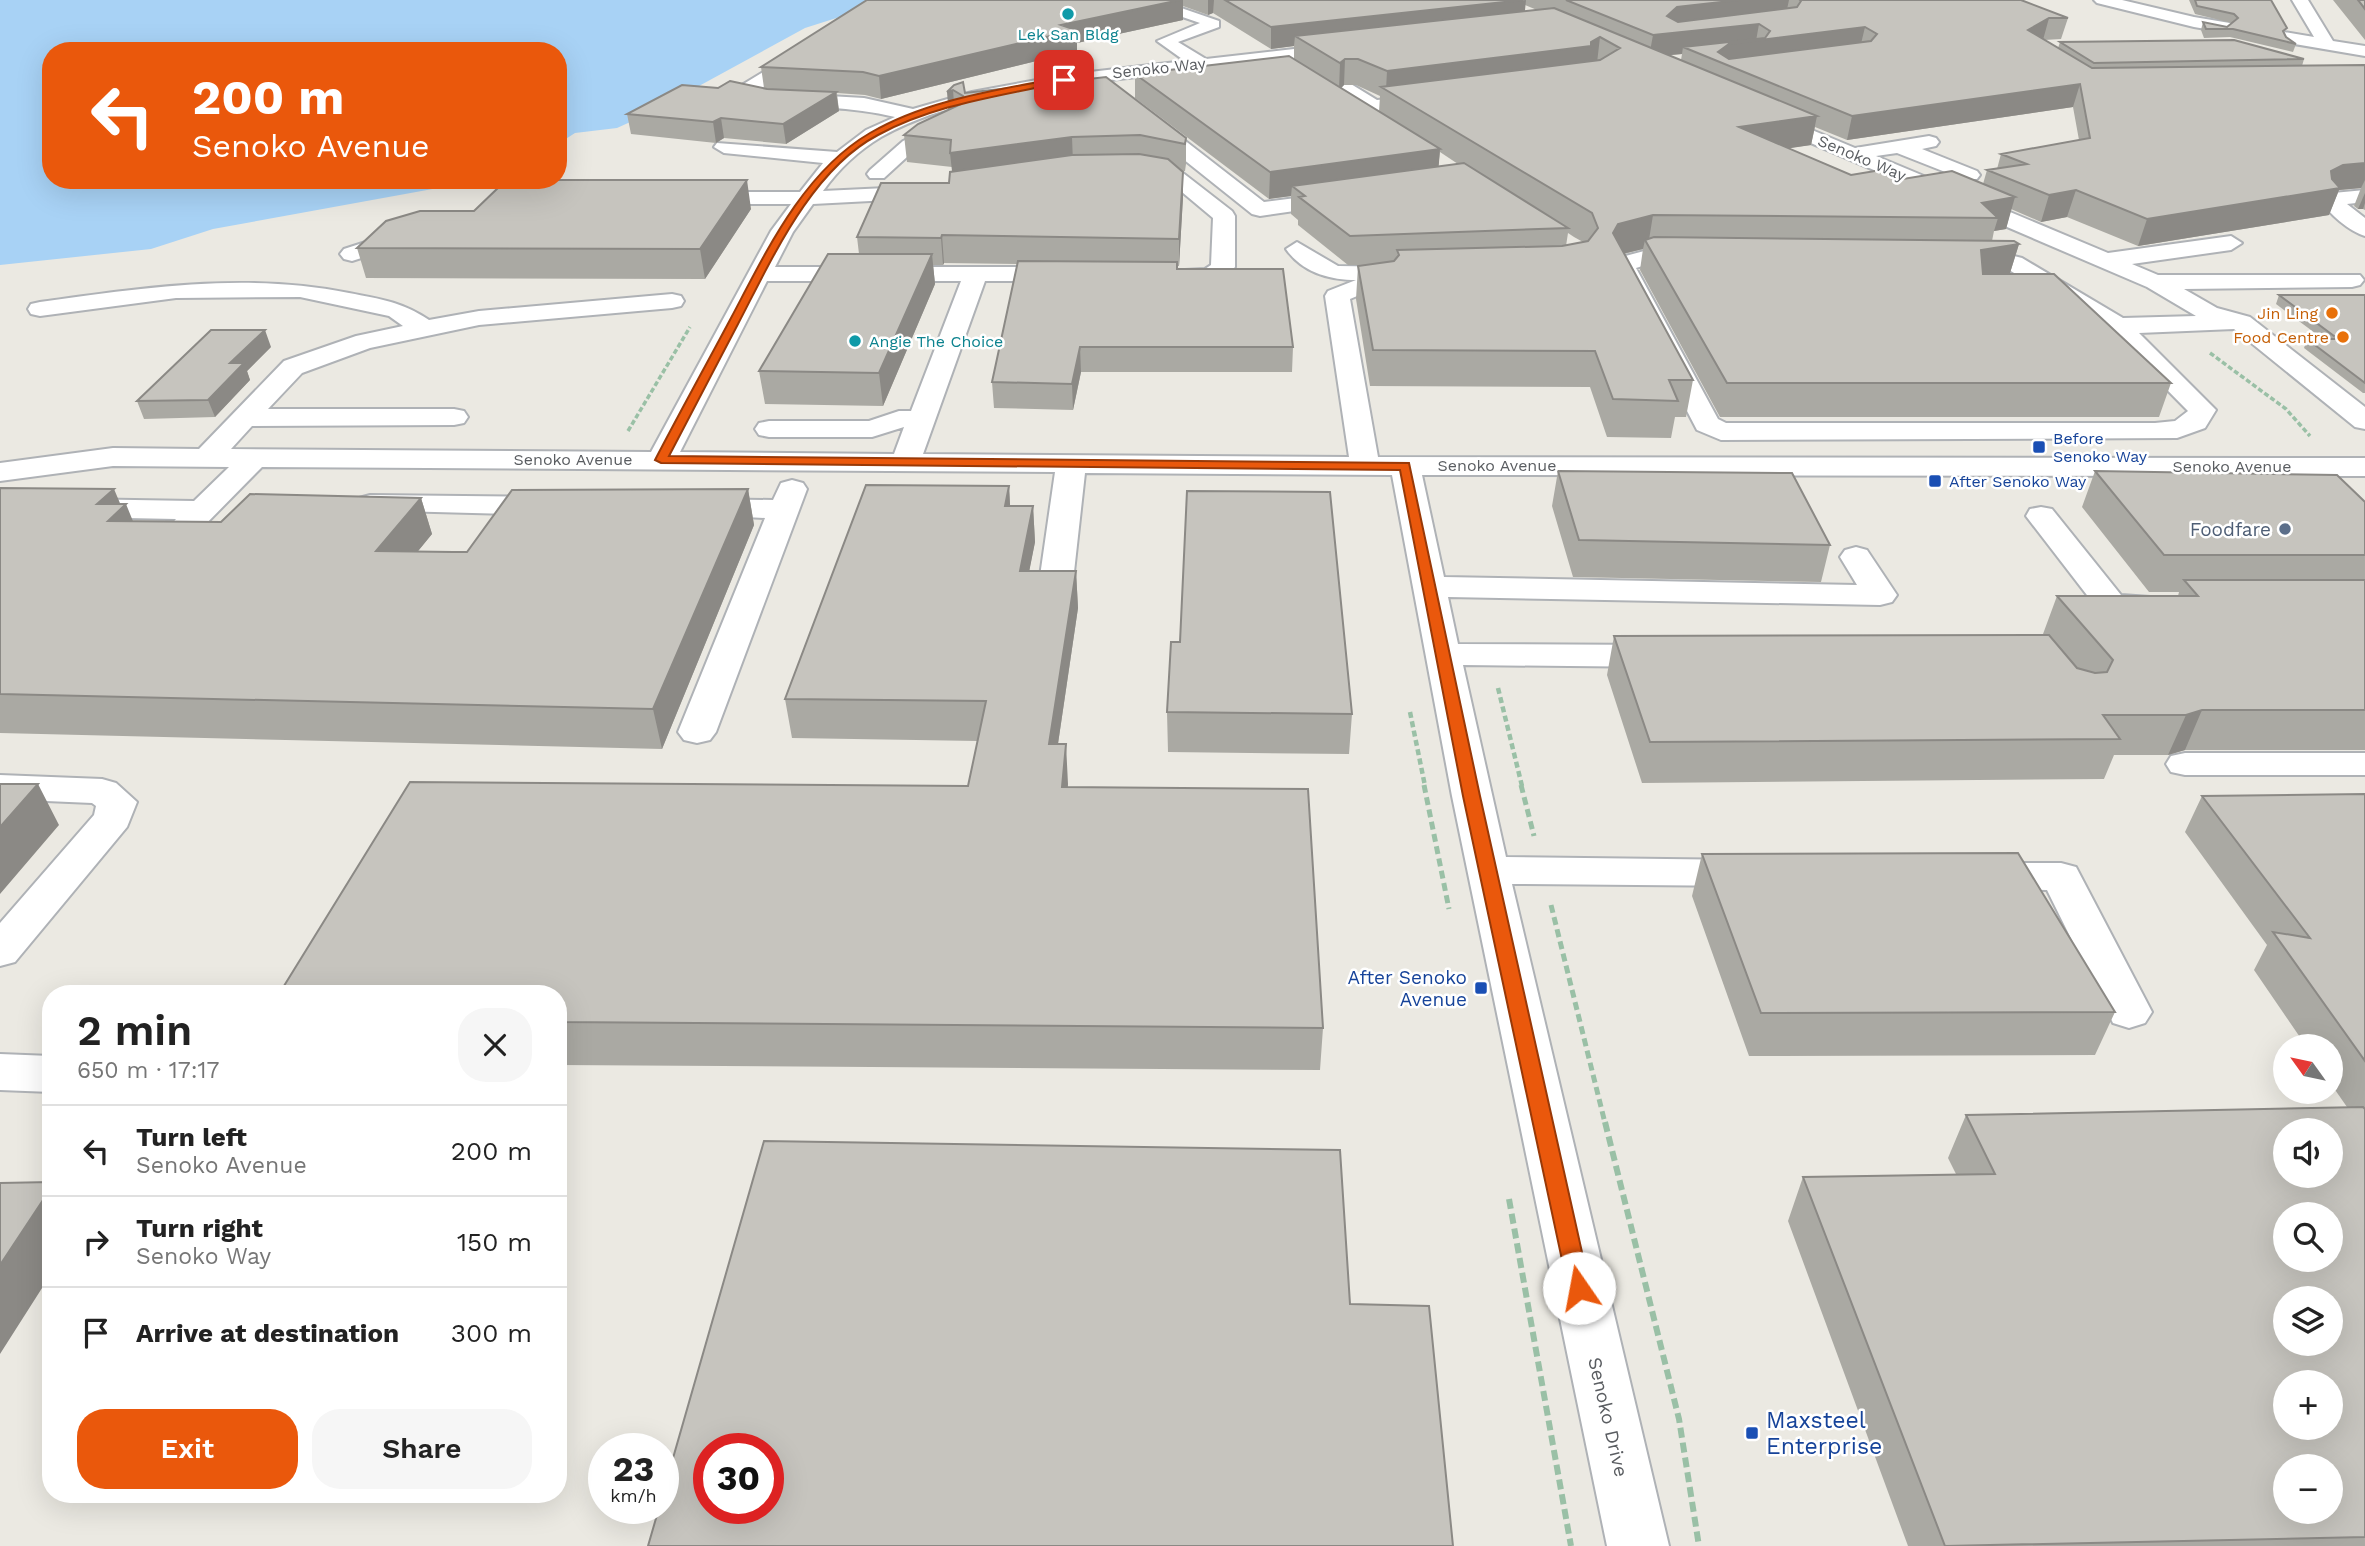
<!DOCTYPE html>
<html lang="en">
<head>
<meta charset="utf-8">
<style>
  :root { --surface:#fff; --page:#f6f6f6; --text:#222; --muted:#767676; --line:#e0e0e0; --accent:#ea580c }
  body { margin:0; font-family:"Work Sans",sans-serif; background:var(--page); color:var(--text); height:100vh; display:flex; flex-direction:column; font-size:26px; white-space:nowrap }
  * { box-sizing:border-box; margin:0 }
  p { font-size:23px; color:var(--muted) }
  .icon { flex:none; width:38px; height:38px; fill:none; stroke:currentColor; stroke-width:2; stroke-linecap:round; stroke-linejoin:round }
  .map { position:relative; flex:1; overflow:hidden }
  .panel { position:absolute; left:42px; top:985px; width:525px; height:518px; display:flex; flex-direction:column; background:var(--surface); border-radius:28px; box-shadow:0 7px 28px #0002 }
  .panel>* { flex:none }
  .banner { position:absolute; left:42px; top:42px; width:525px; height:147px; border-radius:28px; box-shadow:0 7px 28px #0002; background:#ea580c; color:#fff; overflow:hidden }
  .needle { width:46px; rotate:303deg }
  .tools { position:absolute; left:2273px; top:1034px; display:grid; gap:14px }
  .tools a { display:grid; place-items:center; width:70px; height:70px; border-radius:50%; background:var(--surface); box-shadow:0 7px 28px #0002; font-size:35px }
  .speed { position:absolute; left:588px; top:1433px; display:flex; gap:14px; font-size:35px; font-weight:700; text-align:center }
  .speed>* { display:grid; place-content:center; width:91px; height:91px; border-radius:50%; background:var(--surface); box-shadow:0 7px 28px #0002; line-height:1 }
  .speed small { font-size:18px; font-weight:400 }
  .speed .limit { border:10px solid #d22; background:#fff; color:#111 }
  .pin { position:absolute; display:grid; place-items:center; width:60px; height:60px; color:#fff; margin:-30px; border-radius:14px; box-shadow:0 4px 10px #0006 }
  .me { position:absolute; width:77px; margin:-38px; rotate:348deg; stroke-linejoin:round; filter:drop-shadow(0 0 5px #0008) }
  .turn { display:flex; align-items:center; gap:24px; height:147px; padding:0 35px; font-size:32px }
  .turn .icon { width:91px; height:91px; stroke-width:2.5 }
  .turn b { display:block; font-size:49px; line-height:60px }
  .round { display:grid; place-items:center; flex:none; width:74px; height:74px; border-radius:28px; background:var(--page) }
  .headline { display:flex; align-items:center; justify-content:space-between; height:119px; padding:0 35px }
  h1 { font-size:42px; font-weight:600; line-height:52px }
  .action { display:flex; gap:14px; margin-top:auto; padding:14px 35px }
  .action a { flex:1; height:80px; border-radius:28px; background:var(--accent); color:#fff; font-size:28px; font-weight:600; line-height:80px; text-align:center }
  .action a+a { background:var(--page); color:var(--text) }
  ul { padding:0; list-style:none }
  li { display:flex; align-items:center; gap:21px; height:91px; padding:0 35px; border-top:2px solid var(--line) }
  li div { flex:1 }
  li b { display:block; font-size:26px }
  li em { font-style:normal }
  .map>svg:first-child { display:block }
  .water { fill:#a8d2f5 }
  .lines { fill:none; stroke-linecap:round; stroke-linejoin:round }
  .minor-casing { stroke:#afb2b6; stroke-width:4 }
  .path-far3 { stroke:#9ac0a6; stroke-width:3.5; stroke-dasharray:5 2.5; stroke-linecap:butt }
  .path-far2 { stroke:#9ac0a6; stroke-width:4.5; stroke-dasharray:6 3.5; stroke-linecap:butt }
  .path-far1 { stroke:#9ac0a6; stroke-width:5; stroke-dasharray:8 4.5; stroke-linecap:butt }
  .path { stroke:#9ac0a6; stroke-width:6; stroke-dasharray:10 5; stroke-linecap:butt }
  .minor { fill:#fff; fill-rule:evenodd }
  .wall { fill:#aaa9a3; fill-rule:evenodd }
  .shaded-wall { fill:#8b8985 }
  .building { fill:#c6c4be; stroke:#8b8985; stroke-width:2; fill-rule:evenodd }
  .route { fill:#ea580c; stroke:#983908; stroke-width:2 }
  .culture-dot { fill:#0f9aa8; stroke:#fff; stroke-width:2.5 }
  .food-dot { fill:#e8710a; stroke:#fff; stroke-width:2.5 }
  .transit-dot { fill:#1a4fb4; stroke:#fff; stroke-width:2.5 }
  .service-dot { fill:#5c6f8a; stroke:#fff; stroke-width:2.5 }
  .labels { text-anchor:middle; dominant-baseline:central; stroke-width:5; stroke-linejoin:round; paint-order:stroke }
  .far-culture-label { font-size:16px; fill:#0d838f; stroke:#fff }
  .far-street-label { font-size:16px; fill:#5a5d61; stroke:#fff }
  .far-food-label { font-size:16px; fill:#c56008; stroke:#fff; text-anchor:end }
  .far-transit-label { font-size:16px; fill:#164399; stroke:#fff; text-anchor:start }
  .service-label { font-size:19px; fill:#4e5e75; stroke:#fff; text-anchor:end }
  .transit-label { font-size:19px; fill:#164399; stroke:#fff; text-anchor:end }
  .street-label { font-size:19px; fill:#5a5d61; stroke:#fff }
  .near-transit-label { font-size:23px; fill:#164399; stroke:#fff; text-anchor:start }
</style>
</head>
<body>
<div class="map">
<svg width="2365" height="1546" viewBox="0 0 2365 1546">
  <rect width="100%" height="100%" fill="#ebe9e2"/>
  <!-- water -->
  <path class="water" d="M0,0H893L805,28L688,92L690,95L617,128L575,133L558,144V51H51V180H482L213,229L151,249L0,265Z"/>
  <g class="lines">
    <!-- minor casing -->
    <g class="minor-casing">
      <path id="minor" d="M1133,0H1158L1219,21V27L1178,42L1206,59L1346,43L1354,48L1346,53C1279,61 1212,68 1145,76C1058,86 959,94 881,137C859,150 838,170 823,191L928,186L939,192L928,198L813,204L793,232L775,267H1067L1075,269L1079,274L1075,279L1067,281H985L923,454L1349,457L1325,296L1328,291L1356,280C1329,280 1302,272 1286,249L1297,242L1338,266L1410,267L1418,269L1422,274L1418,279L1386,281L1394,287L1391,292L1362,294L1350,299L1378,457L2365,458V476L1422,475L1444,577L1857,585L1840,557L1845,550L1856,547L1867,550L1897,595L1892,602L1880,605L1448,597L1458,644L1661,645L1673,649L1679,656L1673,663L1661,667L1463,665L1506,857L1748,860L1763,863L1769,873L1763,883L1748,886L1512,884L1669,1546H1607L1452,796L1392,475L1085,473L1072,590L1067,597L1055,600L1043,597L1038,590L1055,472L262,467L195,535L184,537L173,535L168,528L176,519L75,517L64,514L60,508L64,502L75,499L194,501L229,467L113,466L0,481V463L113,448L199,449L284,361L356,336L403,326L389,316L300,297L176,298L40,316L31,314L28,309L31,304L40,302C144,288 245,272 349,293C381,299 402,302 429,320L479,311L672,294L681,296L684,301L681,306L672,308L479,325L370,348L302,373L268,409H454L464,411L468,417L464,423L454,425L252,426L231,449L651,452L771,231L791,204H698L687,198L698,192H800L823,163L724,153L714,147L717,143L837,152L866,130L895,117C844,105 790,107 738,101L732,99L729,95L732,91L806,46L815,51L812,55L756,92L864,98L913,109L972,92L1064,75L1185,61L1157,41L1200,23ZM767,281H961L911,411H899L869,421H769L759,423L755,429L759,435L769,437H872L904,427L894,454L680,452Z
        M2094,0H2122L2194,17L2314,37L2292,0H2308L2333,41L2365,46V56L2194,27L2097,3Z
        M1329,59L1338,64L1328,70L1377,100L1433,95L1442,101L1433,107L1385,113L1372,111L1305,69Z
        M1764,110L1855,148L1929,136L1936,138L1939,142L1936,146L1922,149L1977,171L1980,175L1977,179H1963L1897,153L1876,156L2108,253L2231,236L2242,243L2231,250L2132,264L2158,275H2360L2364,280L2360,285L2352,287L2184,289L2217,308L2250,317L2365,407V429L2355,427L2234,329L2139,333L2216,410L2205,428L2177,438L1721,440L1697,430L1610,264L1614,259L1648,250L2002,253L2022,258L2123,318L2196,316L2147,287L1757,120L1755,116ZM1649,264L2006,268L2109,331L2188,411L2175,421L2155,423H1726L1718,419L1636,268Z
        M1145,113L1152,115L1264,202L1343,192L1354,198L1343,204L1260,216L1252,214L1138,123L1135,119L1138,115Z
        M950,119L960,125L957,129L908,156L884,178H870L867,174L870,170L903,141Z
        M1134,164L1183,173L1232,211L1235,216V267C1220,288 1187,287 1165,281L1161,276L1165,271L1205,269L1211,265L1213,218L1170,182L1127,174L1124,170Z
        M2365,190V202L2347,204L2365,218V236C2351,232 2326,213 2322,199L2333,193Z
        M409,228L417,230L420,235L417,240L352,261L344,259L340,254L344,249Z
        M792,480L803,483L807,489L716,732L710,740L697,743L684,740L678,732L765,518L688,514L684,508L688,502L699,499L773,500L781,483Z
        M370,495L551,497L562,500L566,506L562,512L551,515L359,510L355,504L359,498Z
        M2041,507L2052,509L2121,595L2165,598L2170,605L2165,612L2153,615L2100,612L2026,516L2030,509Z
        M2185,753H2365V775H2185L2171,772L2166,764L2171,756Z
        M0,775L102,779L116,783L137,802L127,827L15,962L0,966V923L94,815L96,806L92,803L0,799Z
        M1980,863H2061L2076,867L2152,1012L2145,1023L2129,1028L2113,1023L2047,890L1980,889L1965,886L1959,876L1965,866Z
        M0,1054L51,1056V1092L0,1090Z"/>
    </g>
    <!-- path-far3 -->
    <path class="path-far3" d="M2210,353L2286,409L2310,436
      M628,431L690,327"/>
    <!-- path-far2 -->
    <path class="path-far2" d="M1498,688L1522,786
      M1410,712L1425,786"/>
    <!-- path-far1 -->
    <path class="path-far1" d="M1424,785L1449,909
      M1521,785L1534,836
      M1551,905L1605,1123"/>
    <!-- path -->
    <path class="path" d="M1605,1122L1679,1419L1699,1546
      M1509,1199L1571,1546"/>
    <!-- minor -->
    <use href="#minor" class="minor"/>
  </g>
  <!-- wall -->
  <path class="wall" d="M867,0H2021L2068,18L2061,39L2044,40L2058,48L2060,42L2304,59L2302,66L2365,65V210L2363,209H2358L2354,206L2361,188L2339,190L2329,215L2138,246L2067,217L2041,222L2011,209L2006,229L1994,231L1992,241L2019,244L2010,273L2006,274L2171,383L2159,417H1720L1640,270L1643,249L1624,254L1693,380L1686,417H1675L1671,438L1607,437L1590,387L1370,386L1356,299L1358,266L1365,265H1348L1298,225V220L1291,214V196L1269,199L1135,98V74L1294,59V46L1271,49L1213,13L1208,15L1183,6V20L1077,43V51L881,99L865,95L837,93L839,111L786,144L724,138L716,143L631,134L627,114L718,88H764L761,67ZM1525,5L1537,10L1525,11ZM1682,54L1681,60L1669,55ZM1344,85H1356L1380,96L1379,112L1341,88ZM2073,107L2079,140L2001,154L1997,169L1987,170L1983,184L1851,175L1788,148L1811,145L1815,127L1847,140ZM1440,152L1458,164L1438,167ZM1568,233L1574,237L1583,242L1566,246Z
    M2189,0H2271L2286,37L2296,44L2293,52L2230,37L2204,38L2201,30L2203,22L2227,27L2232,23L2195,14Z
    M2333,0H2365V40Z
    M954,85L965,93L1186,138V164L1185,171H1182L1183,197L1179,266H1177V269L1293,347L1292,372H1081L1073,410L994,408L992,382L1017,264L944,263L943,265H933L935,284L883,406L765,404L759,371L859,254L857,237L949,183L952,171V167L907,162L904,135L948,110Z
    M751,209L705,279L366,278L357,248L474,211Z
    M2279,295H2365V393H2363L2304,348L2307,339H2323L2276,304Z
    M271,347L247,371L250,380L215,417L144,419L137,401Z
    M1558,471L1830,545L1821,582L1573,577L1552,506Z
    M2095,471L2365,502V750H2185L2168,755H2114L2104,779L1642,783L1607,675L1614,636L2044,635L2043,634L2057,596H2178L2179,592H2149L2082,507Z
    M1009,486L1010,506H1033L1035,542L1029,571H1076L1078,608L1058,744L1068,787L1323,1028L1320,1070L558,1065V994L968,786L978,741L792,738L785,699Z
    M0,488L120,504L133,522H221L421,498L432,534L417,552H467L748,489L754,525L662,749L0,733Z
    M1167,712L1352,714L1349,754L1168,752Z
    M2365,794V1546H1908L1788,1221L1803,1177L1956,1174L1948,1158L1966,1115L2347,1107L2331,1084V1046H2306L2254,970L2267,945L2185,832L2202,796Z
    M1702,854L2115,1012L2095,1055L1749,1056L1692,896Z"/>
  <!-- shaded-wall -->
  <path class="shaded-wall" d="M1180,0H1183V20L1077,43V51L881,99L879,76L1061,25Z
    M1208,0H1214L1213,13L1208,15Z
    M1526,0L1524,20L1295,36L1294,46L1271,49V27Z
    M1739,0H1789L1786,14L1759,24L1756,41L1865,27L1860,48L1729,66L1683,47L1682,54L1649,57L1653,35L1667,16L1677,7Z
    M2049,18L2043,40L2028,30Z
    M1600,37L1597,63L1386,90L1387,71L1591,42Z
    M1345,59L1344,85L1339,90L1340,63Z
    M2080,84L2073,107L1847,140L1852,116Z
    M953,90L955,116L949,117L947,92Z
    M836,92L839,111L786,144L783,124Z
    M1817,116L1811,145L1733,157L1739,127Z
    M721,118L724,138L716,143L713,122Z
    M1072,137L1073,163L953,180L950,153Z
    M1440,149L1438,175L1292,186L1291,196L1269,199L1270,172Z
    M2365,163V180L2361,188L2339,190L2329,215L2138,246L2147,219L2331,171L2343,165Z
    M1183,172V197L1179,266V239Z
    M747,180L751,209L705,279L700,249Z
    M2076,190L2067,217L2041,222L2049,195Z
    M2365,193V203L2363,209H2358Z
    M2015,197L2006,229L1994,231L1998,218L1982,203Z
    M1653,215L1648,246L1645,240L1643,249L1613,256V233L1618,224Z
    M942,235L944,263L943,265L941,238Z
    M2019,244L2010,273L1972,280L1981,250Z
    M932,254L935,284L883,406L879,373Z
    M265,330L271,347L247,371L250,380L215,417L208,400L230,363Z
    M1080,347L1081,372L1073,410L1072,384Z
    M1009,486L1011,522L1005,506Z
    M114,489L122,508L126,504L141,541L123,558L97,504Z
    M748,489L754,525L662,749L653,709Z
    M421,498L432,534L388,588L376,551Z
    M1033,506L1035,542L1022,608L1020,571Z
    M1076,571L1078,608L1052,784L1049,744Z
    M2202,710L2185,750L2168,755L2186,715Z
    M1066,744L1068,784L1064,827L1062,787Z
    M38,784L59,825L0,894V827Z
    M51,1188V1274L0,1354V1265Z"/>
  <!-- building -->
  <path class="building" d="M867,0H1180L1061,25L1076,30L879,76L863,72L761,67Z
    M1225,0H1523L1271,27Z
    M1566,0H1739L1677,7L1667,16L1678,22L1797,7L1801,1L1800,0H2021L2068,18H2049L2028,30L2092,68L2365,65V163L2343,165L2331,171L2332,179L2340,188L2147,219L2076,190L2049,195L1987,170L2027,164L2001,154L2090,138L2080,84L1852,116L1683,47L1765,38L1770,31L1759,24L1653,35ZM1865,27L1877,34L1871,41L1729,59L1718,52L1729,44Z
    M2195,0H2271L2287,28L2283,31L2286,37L2296,44L2233,29H2206L2203,22L2227,27L2238,18L2234,14L2197,6Z
    M2358,0H2365V9Z
    M1554,8L1817,116L1739,127L1851,175L1881,170L1903,179L1952,171L2015,197L1982,203L1998,218L1653,215L1618,224L1613,233L1693,380H1669L1678,401L1613,399L1595,351L1373,350L1358,266L1394,261L1399,255L1397,250L1562,246L1588,241L1598,228L1592,213L1381,87L1600,60L1620,48L1600,37L1591,42V46L1387,71L1358,59H1345L1340,63L1295,36Z
    M2234,40L2304,59L2094,63L2060,42Z
    M1289,56L1440,149L1270,172L1135,74Z
    M1106,77L1186,138L1185,144L1140,135L1072,137L950,153L951,140L904,135L918,124L961,104L963,96L953,90L947,92L954,85L963,82L965,93Z
    M730,81L767,89L836,92L783,124L721,118L713,122L627,114L682,85L718,88Z
    M1139,154L1168,159L1183,172L1179,239L942,235L941,238L857,237L881,183H949L950,172L1072,155Z
    M1464,163L1568,228L1350,236L1299,197L1305,196L1292,186Z
    M520,180H747L700,249L357,248L386,221L420,211H474L499,187Z
    M1654,237L2014,241L2019,244L1981,250L1983,274H2054L2171,383H1727L1645,240Z
    M828,254H932L879,373L759,371Z
    M1018,261L1177,262V269H1283L1293,347H1080L1072,384L992,382Z
    M2279,295H2365V383L2307,339H2338Z
    M211,330H265L230,363H244L208,400L137,401Z
    M1558,471L1792,473L1830,545L1579,540Z
    M2095,471L2337,475L2365,502V555H2164Z
    M866,485L1009,486L1005,506H1033L1020,571H1076L1049,744H1066L1062,787L1308,789L1323,1028L558,1022V994H279L410,782L968,786L986,701L785,699Z
    M0,488L114,489L97,504H126L108,521L221,522L250,494L421,498L376,551L453,552H467L512,490L748,489L653,709L0,694Z
    M1187,491L1330,492L1352,714L1167,712L1171,642H1180Z
    M2184,580H2365V710H2202L2186,715H2103L2120,739L1650,742L1614,636L2049,635L2077,668L2095,673L2107,672L2113,660L2057,596H2198Z
    M0,784H38L0,827Z
    M2365,794V1061L2273,932L2310,938L2202,796Z
    M2018,853L2115,1012L1761,1013L1702,854Z
    M2363,1107L2365,1109V1537L1945,1546L1803,1177L1995,1174L1966,1115ZM2286,1130H2331V1176H2286ZM2286,1214H2331V1260H2286ZM2286,1298H2331V1344H2286ZM2286,1382H2331V1428H2286ZM2286,1466H2331V1512H2286Z
    M764,1141L1340,1150L1350,1304L1429,1306L1453,1546H648L659,1508H663V1493ZM709,1449H768V1508H709Z
    M51,1182V1188L0,1265V1183Z"/>
  <!-- route -->
  <path class="route" d="M1064,77L1067,81C1003,96 937,103 878,135C811,170 772,259 738,324C715,368 692,412 669,456L1409,463L1480,796L1590,1288L1587,1295L1579,1297L1571,1295L1568,1288L1463,796L1400,470L661,463L655,460C680,412 706,365 731,318C766,252 803,172 870,133C928,99 999,90 1064,77Z"/>
  <!-- markers -->
  <g class="culture-dot">
    <circle cx="1068" cy="14" r="7"/>
    <circle cx="855" cy="341" r="7"/>
  </g>
  <g class="food-dot">
    <circle cx="2332" cy="313" r="7"/>
    <circle cx="2343" cy="337" r="7"/>
  </g>
  <g class="transit-dot">
    <rect x="2032" y="440" width="14" height="14" rx="3.5"/>
    <rect x="1928" y="474" width="14" height="14" rx="3.5"/>
    <rect x="1474" y="981" width="14" height="14" rx="3.5"/>
    <rect x="1745" y="1426" width="14" height="14" rx="3.5"/>
  </g>
  <circle class="service-dot" cx="2285" cy="529" r="7"/>
  <g class="labels">
    <!-- far-culture labels -->
    <g class="far-culture-label">
      <text x="1068" y="34">Lek San Bldg</text>
      <text x="869" y="341" text-anchor="start">Angie The Choice</text>
    </g>
    <!-- far-street labels -->
    <g class="far-street-label">
      <text transform="translate(1159 68) rotate(-6)">Senoko Way</text>
      <text transform="translate(1862 158) rotate(23)">Senoko Way</text>
      <text x="573" y="459">Senoko Avenue</text>
      <text x="1497" y="465">Senoko Avenue</text>
      <text x="2232" y="466">Senoko Avenue</text>
    </g>
    <!-- far-food labels -->
    <g class="far-food-label">
      <text x="2318" y="313">Jin Ling</text>
      <text x="2329" y="337">Food Centre</text>
    </g>
    <!-- far-transit labels -->
    <g class="far-transit-label">
      <text x="2053" y="438">Before<tspan x="2053" dy="18">Senoko Way</tspan></text>
      <text x="1949" y="481">After Senoko Way</text>
    </g>
    <!-- service labels -->
    <g class="service-label">
      <text x="2271" y="529">Foodfare</text>
    </g>
    <!-- transit labels -->
    <g class="transit-label">
      <text x="1467" y="977">After Senoko<tspan x="1467" dy="22">Avenue</tspan></text>
    </g>
    <!-- street labels -->
    <g class="street-label">
      <text transform="translate(1608 1417) rotate(77)">Senoko Drive</text>
    </g>
    <!-- near-transit labels -->
    <g class="near-transit-label">
      <text x="1766" y="1420">Maxsteel<tspan x="1766" dy="26">Enterprise</tspan></text>
    </g>
  </g>
</svg>
<div class="tools">
<a><svg class="needle" viewBox="-14 -14 28 28"><path d="M0-13l5 13h-10z" fill="#e53935"/><path d="M0 13l5-13h-10z" fill="#767676"/></svg></a>
<a><svg class="icon" aria-label="sound" viewBox="0 0 24 24"><path d="M4 9h4l5-4v14l-5-4H4zM17 9q2 3 0 6"/></svg></a>
<a><svg class="icon" aria-label="search" viewBox="0 0 24 24"><circle cx="10" cy="10" r="6"/><path d="M15 15l6 6"/></svg></a>
<a><svg class="icon" aria-label="layers" viewBox="0 0 24 24"><path d="M12 4l9 5-9 5-9-5zM3 14l9 5 9-5"/></svg></a>
<a>+</a>
<a>−</a>
</div>
<div class="speed"><div>23<small>km/h</small></div><div class="limit">30</div></div>
<div class="pin" style="left:1064px;top:80px;background:#d93025"><svg class="icon" aria-label="arrive" viewBox="0 0 24 24"><path d="M6 21V4h12l-3 4 3 4H6"/></svg></div>
<svg class="me" style="left:1579px;top:1288px" viewBox="-20 -20 40 40"><circle r="19" fill="#fff"/><path d="M0-13L10 11 0 6-10 11z" fill="#ea580c"/></svg>
<div class="banner">
<div class="turn"><svg class="icon" aria-label="left" viewBox="0 0 24 24"><path d="M17 20v-9H6M10 6l-5 5 5 5"/></svg><div><b>200 m</b>Senoko Avenue</div></div>
</div>
<section class="panel">
<div class="headline"><div><h1>2 min</h1><p>650 m · 17:17</p></div><a class="round"><svg class="icon" aria-label="close" viewBox="0 0 24 24"><path d="M6 6l12 12M18 6L6 18"/></svg></a></div>
<ul>
<li><svg class="icon" aria-label="left" viewBox="0 0 24 24"><path d="M17 20v-9H6M10 6l-5 5 5 5"/></svg><div><b>Turn left</b><p>Senoko Avenue</p></div><em>200 m</em></li>
<li><svg class="icon" aria-label="right" viewBox="0 0 24 24"><path d="M7 20v-9h11M14 6l5 5-5 5"/></svg><div><b>Turn right</b><p>Senoko Way</p></div><em>150 m</em></li>
<li><svg class="icon" aria-label="arrive" viewBox="0 0 24 24"><path d="M6 21V4h12l-3 4 3 4H6"/></svg><div><b>Arrive at destination</b></div><em>300 m</em></li>
</ul>
<div class="action"><a>Exit</a><a>Share</a></div>
</section>
</div>
</body>
</html>
